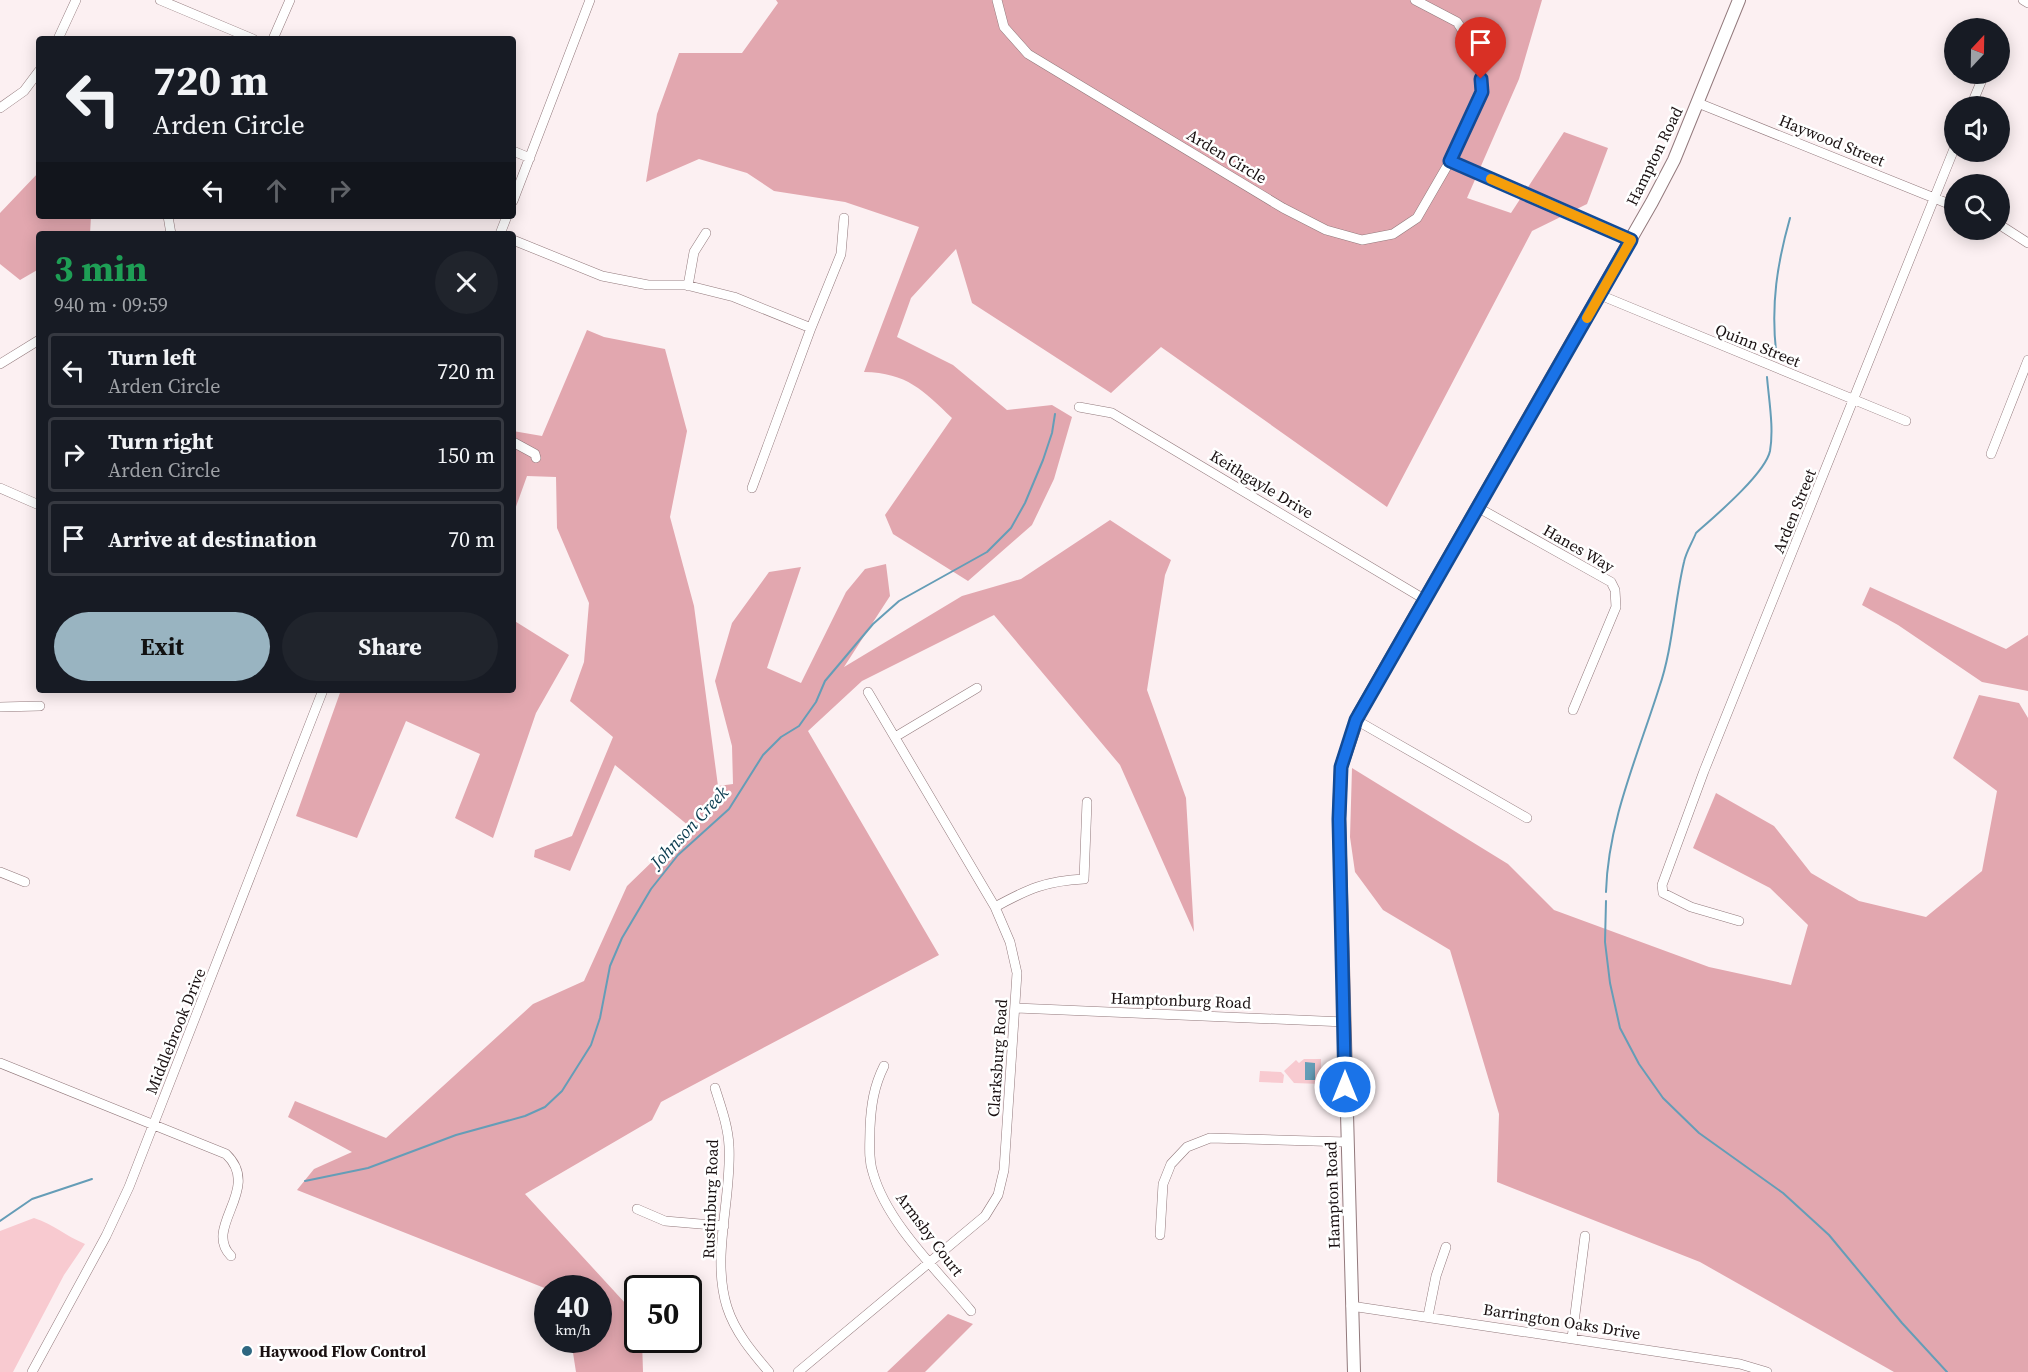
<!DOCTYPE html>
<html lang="en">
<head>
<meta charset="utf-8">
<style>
  :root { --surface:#171b24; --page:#20242c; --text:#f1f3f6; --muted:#9ea1a6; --line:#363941; --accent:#99b4c1 }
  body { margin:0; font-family:"Source Serif 4",serif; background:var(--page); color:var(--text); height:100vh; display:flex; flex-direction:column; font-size:22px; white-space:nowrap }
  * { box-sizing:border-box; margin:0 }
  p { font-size:20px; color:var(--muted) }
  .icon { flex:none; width:33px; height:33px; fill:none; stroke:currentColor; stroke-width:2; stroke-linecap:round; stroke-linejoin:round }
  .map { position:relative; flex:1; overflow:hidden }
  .sheet { position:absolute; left:36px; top:231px; width:480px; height:462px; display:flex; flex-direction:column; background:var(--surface); border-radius:6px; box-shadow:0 3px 15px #0003 }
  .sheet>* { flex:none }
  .hud { position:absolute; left:36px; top:36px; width:480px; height:183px; border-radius:6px; box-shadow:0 3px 15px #0003; background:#171b24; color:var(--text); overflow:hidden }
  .needle { width:39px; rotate:22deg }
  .tools { position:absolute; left:1944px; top:18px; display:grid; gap:12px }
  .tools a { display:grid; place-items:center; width:66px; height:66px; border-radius:50%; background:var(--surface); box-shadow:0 3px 15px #0003; font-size:30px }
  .speed { position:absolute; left:534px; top:1275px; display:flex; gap:12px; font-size:30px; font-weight:700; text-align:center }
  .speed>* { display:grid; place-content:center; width:78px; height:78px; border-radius:50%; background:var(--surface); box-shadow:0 3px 15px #0003; line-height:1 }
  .speed small { font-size:15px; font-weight:400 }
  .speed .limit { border:3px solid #111; border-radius:9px; background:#fff; color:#111 }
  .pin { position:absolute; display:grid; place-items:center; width:51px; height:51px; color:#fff; margin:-62px -26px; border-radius:50% 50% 50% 0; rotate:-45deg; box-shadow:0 0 6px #0007 }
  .pin .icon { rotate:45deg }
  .me { position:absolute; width:66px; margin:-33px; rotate:0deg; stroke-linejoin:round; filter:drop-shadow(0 0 4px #0008) }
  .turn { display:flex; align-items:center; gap:21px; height:126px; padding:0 18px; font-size:27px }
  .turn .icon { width:78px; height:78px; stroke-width:2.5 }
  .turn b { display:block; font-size:42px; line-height:51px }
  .lanes { display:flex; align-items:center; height:57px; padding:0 18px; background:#0003; justify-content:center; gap:30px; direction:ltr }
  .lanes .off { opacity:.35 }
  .round { display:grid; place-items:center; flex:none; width:63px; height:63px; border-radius:32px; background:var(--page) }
  .headline { display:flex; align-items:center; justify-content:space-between; height:102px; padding:0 18px }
  h1 { font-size:36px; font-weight:700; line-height:45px; color:#1e9e55 }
  .button { display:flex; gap:12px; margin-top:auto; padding:12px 18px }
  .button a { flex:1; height:69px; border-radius:36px; background:var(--accent); color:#111; font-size:24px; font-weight:700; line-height:69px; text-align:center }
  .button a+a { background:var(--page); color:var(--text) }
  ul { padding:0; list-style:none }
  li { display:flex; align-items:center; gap:18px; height:75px; margin:0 12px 9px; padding:0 6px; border:3px solid var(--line); border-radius:6px }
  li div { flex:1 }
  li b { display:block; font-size:22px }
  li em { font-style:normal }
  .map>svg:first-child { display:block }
  .green { fill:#f8cad0 }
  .forest { fill:#e2a7af }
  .water { fill:#659db7 }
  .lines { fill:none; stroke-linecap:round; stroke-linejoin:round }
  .stream { stroke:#659db7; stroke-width:2 }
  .minor-casing { stroke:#92797c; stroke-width:10 }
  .major-casing { stroke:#92797c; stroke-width:14 }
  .minor { stroke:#fff; stroke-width:9 }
  .major { stroke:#fff; stroke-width:12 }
  .route-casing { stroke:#114b97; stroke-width:15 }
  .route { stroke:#1a73e8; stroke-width:10 }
  .slow { stroke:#f59e0b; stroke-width:10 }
  .poi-dot { fill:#2e6781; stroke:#fff; stroke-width:2 }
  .labels { text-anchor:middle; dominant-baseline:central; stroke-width:5; stroke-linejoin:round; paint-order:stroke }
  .street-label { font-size:16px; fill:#191011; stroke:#fff }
  .poi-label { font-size:16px; font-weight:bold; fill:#191011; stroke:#fff; text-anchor:start }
  .water-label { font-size:18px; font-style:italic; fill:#083a4e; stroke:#fff }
</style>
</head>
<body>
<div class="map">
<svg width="2028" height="1372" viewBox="0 0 2028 1372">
  <rect width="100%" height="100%" fill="#fcf0f2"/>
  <!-- green -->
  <path class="green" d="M1304,1059H1321V1084L1294,1083L1284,1071L1296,1060L1299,1063Z
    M1260,1071L1281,1072L1284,1075L1283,1083L1259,1082Z
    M34,1218C55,1225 64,1235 85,1244L64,1275L13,1372H0V1231Z"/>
  <!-- forest -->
  <path class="forest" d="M776,0H1542L1519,79L1467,198L1511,213L1564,132L1608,148L1587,204L1532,231L1387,507L1161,347L1111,393L972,303L956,249L911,298L897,337L953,365L1007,410L1052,405L1072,417L1054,479L1032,525L968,581L893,534L885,515L952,418C923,390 907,373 864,372L919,227L845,202L774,191L747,173L699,159L646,182L657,114L679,53H742L778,3Z
    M39,172V216H91L90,234H39V269L20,280L0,264V213Z
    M587,330L604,337L665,349L687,431L670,517L694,606L718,786L733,784L732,746L715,681L732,623L769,572L801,567L767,668L801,683L846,592L865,569L886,564L890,596L844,667L962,596L1021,579L1110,520L1171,560L1165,575L1147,690L1186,798L1194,932L1120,765L994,615L862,681L808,731L939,955L661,1102L652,1120L525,1194L637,1316L638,1340H642L643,1372H576L571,1340H598V1288L547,1289L297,1190L314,1169L352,1152L288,1117L295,1101L386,1138L533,1004L584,981L627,886L689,826L615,765L570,871L534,857L535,850L572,836L613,737L570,701L584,662L589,603L557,528L556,477L527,476L513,515V431L542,436Z
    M1870,587L2006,649L2028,635V691L1982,682L1898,625L1862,605Z
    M513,620L569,655L536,713L493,838L455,818L480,754L406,721L357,838L296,816L341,690H513Z
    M1979,695L2019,703L2028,718V1372H1894L1700,1262L1497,1182L1499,1114L1450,950L1383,910L1355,872L1350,837L1352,768L1508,864L1554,910L1709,967L1791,985L1808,925L1770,888L1693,848L1716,793L1774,826L1811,873L1859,901L1926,917L1982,871L1997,791L1953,758Z
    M948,1314L973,1324L925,1372H887Z"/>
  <!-- water -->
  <path class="water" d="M1305,1062L1315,1063V1080H1305Z"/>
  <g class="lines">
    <!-- stream -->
    <path class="stream" d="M1776,351C1771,304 1777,264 1790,218
      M1606,892C1608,821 1638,755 1659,688C1673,648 1674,604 1684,562C1686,552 1692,543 1696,533C1714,517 1765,474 1770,451C1774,428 1769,401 1767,377
      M1606,901L1605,942L1610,983L1620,1028L1639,1064L1663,1098L1699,1133L1783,1193L1829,1235L1902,1323L1947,1372
      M305,1181L368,1168L456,1135L525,1116L545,1107L562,1091L591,1045L600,1018L610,966L622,938L651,889L678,855L729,809L763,755L781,737L799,726L816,702L825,681L873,624L899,601L987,552L1011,528L1025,503L1043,460L1052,433L1055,414
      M0,1221L32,1199L92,1179"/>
    <!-- minor casing -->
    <g class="minor-casing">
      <path id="minor" d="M160,0L253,39
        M997,0L1004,27L1028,54L1283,208L1326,230L1362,240L1393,234L1417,218L1450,161L1482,92L1479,55L1457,22L1415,0
        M2023,0L2028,3
        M58,39L76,0
        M273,39L290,0
        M1698,103L1954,206
        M1971,106L1981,82
        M0,108L24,91L39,71
        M513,151L530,158
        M1450,161L1631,240
        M513,201L590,0
        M168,216L171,234
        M2000,225L2028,243
        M500,234L507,216
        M513,240L602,276L648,285H686L734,297L811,328L752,488
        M688,286L694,252L706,233
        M1600,295L1906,421
        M811,328L841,254L844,218
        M0,364L39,340
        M1079,407L1112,413L1424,599
        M513,442L535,454L536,458
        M1991,454L2028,360
        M0,488L39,505
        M1477,507L1611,582L1615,590L1616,607L1573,710
        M0,707L40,706
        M1356,720L1527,818
        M895,737L977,688
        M0,872L25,882
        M995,907C1028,889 1045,881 1084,879L1087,802
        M1739,921L1691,907L1663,893L1662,885L1704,771L1954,149
        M1016,1008L1345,1022
        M0,1063L226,1154C263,1189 202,1227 231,1256
        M884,1066C874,1086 871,1105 870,1128C870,1143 868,1159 873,1173C887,1223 938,1271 971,1311
        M715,1088C721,1107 728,1126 729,1146C732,1198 711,1256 727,1307C735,1332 752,1352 769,1372
        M637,1209L665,1221L724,1226
        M1160,1235L1163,1184L1171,1164L1187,1147L1210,1138L1347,1142
        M1351,1306L1740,1364L1767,1372
        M1428,1316L1436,1276L1446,1247
        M1572,1338L1585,1236
        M32,1372L106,1236L129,1187L323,690
        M798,1372L985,1216L998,1195L1004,1170L1017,973L1010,942L995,907L868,692"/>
    </g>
    <!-- major casing -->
    <g class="major-casing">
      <path id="major" d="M1354,1372L1339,818L1341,767L1359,714L1652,202L1674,160L1739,0"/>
    </g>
    <!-- minor -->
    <use href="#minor" class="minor"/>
    <!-- major -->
    <use href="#major" class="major"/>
  </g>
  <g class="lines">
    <!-- route casing -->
    <g class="route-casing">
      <path id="route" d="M1345,1087L1339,819L1341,767L1356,720L1631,240L1450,161L1482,92L1481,79"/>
    </g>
    <!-- route -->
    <use href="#route" class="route"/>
    <!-- slow -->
    <path class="slow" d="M1491,179L1631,240L1587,318"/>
  </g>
  <!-- markers -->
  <circle class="poi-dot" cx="247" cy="1351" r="6"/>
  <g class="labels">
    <!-- street labels -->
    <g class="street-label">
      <text transform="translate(1832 140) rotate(22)">Haywood Street</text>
      <text transform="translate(1227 156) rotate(31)">Arden Circle</text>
      <text transform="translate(1654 156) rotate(-64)">Hampton Road</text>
      <text transform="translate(1758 345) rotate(22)">Quinn Street</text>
      <text transform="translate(1262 484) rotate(31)">Keithgayle Drive</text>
      <text transform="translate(1794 511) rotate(-68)">Arden Street</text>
      <text transform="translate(1579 548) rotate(30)">Hanes Way</text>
      <text transform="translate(1181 1000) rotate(2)">Hamptonburg Road</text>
      <text transform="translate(175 1031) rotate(-68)">Middlebrook Drive</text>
      <text transform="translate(997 1058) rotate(-86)">Clarksburg Road</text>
      <text transform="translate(1332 1195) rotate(-92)">Hampton Road</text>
      <text transform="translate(710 1199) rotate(-88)">Rustinburg Road</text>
      <text transform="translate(930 1234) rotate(53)">Armsby Court</text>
      <text transform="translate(1562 1321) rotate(9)">Barrington Oaks Drive</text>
    </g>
    <!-- poi labels -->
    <g class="poi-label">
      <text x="259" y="1351">Haywood Flow Control</text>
    </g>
    <!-- water labels -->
    <g class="water-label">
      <text transform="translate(689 827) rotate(-47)">Johnson Creek</text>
    </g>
  </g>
</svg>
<div class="tools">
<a><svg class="needle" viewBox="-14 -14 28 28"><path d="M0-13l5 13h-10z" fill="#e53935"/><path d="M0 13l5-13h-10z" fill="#9ea1a6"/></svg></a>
<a><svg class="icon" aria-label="sound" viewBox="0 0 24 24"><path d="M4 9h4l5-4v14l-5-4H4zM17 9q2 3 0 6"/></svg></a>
<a><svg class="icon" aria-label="search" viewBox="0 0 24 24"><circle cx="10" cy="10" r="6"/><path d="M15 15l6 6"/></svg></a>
</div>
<div class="speed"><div>40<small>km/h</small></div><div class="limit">50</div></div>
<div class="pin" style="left:1481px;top:79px;background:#d93025"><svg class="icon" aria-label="arrive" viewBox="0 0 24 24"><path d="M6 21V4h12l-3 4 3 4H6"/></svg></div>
<svg class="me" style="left:1345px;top:1087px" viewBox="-20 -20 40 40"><circle r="17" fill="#1a73e8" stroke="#fff" stroke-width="3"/><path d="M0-11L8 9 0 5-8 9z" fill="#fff"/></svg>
<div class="hud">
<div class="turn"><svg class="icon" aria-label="left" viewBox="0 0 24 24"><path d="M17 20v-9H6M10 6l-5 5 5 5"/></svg><div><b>720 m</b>Arden Circle</div></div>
<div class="lanes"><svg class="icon" aria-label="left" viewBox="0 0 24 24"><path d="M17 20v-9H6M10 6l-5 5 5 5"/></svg><svg class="icon off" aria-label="ahead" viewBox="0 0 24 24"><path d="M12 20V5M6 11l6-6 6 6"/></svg><svg class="icon off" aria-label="right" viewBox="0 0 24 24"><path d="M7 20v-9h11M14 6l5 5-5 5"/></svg></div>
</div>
<section class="sheet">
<div class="headline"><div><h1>3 min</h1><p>940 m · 09:59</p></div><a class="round"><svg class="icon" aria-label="close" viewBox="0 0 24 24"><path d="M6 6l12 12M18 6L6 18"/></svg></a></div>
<ul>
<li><svg class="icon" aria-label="left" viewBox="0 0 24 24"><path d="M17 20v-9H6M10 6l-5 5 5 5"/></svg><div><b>Turn left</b><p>Arden Circle</p></div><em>720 m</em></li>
<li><svg class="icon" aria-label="right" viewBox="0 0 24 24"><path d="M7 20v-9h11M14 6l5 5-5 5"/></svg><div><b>Turn right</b><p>Arden Circle</p></div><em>150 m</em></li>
<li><svg class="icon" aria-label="arrive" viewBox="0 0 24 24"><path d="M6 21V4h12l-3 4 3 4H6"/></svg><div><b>Arrive at destination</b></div><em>70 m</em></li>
</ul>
<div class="button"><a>Exit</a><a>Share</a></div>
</section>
</div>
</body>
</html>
